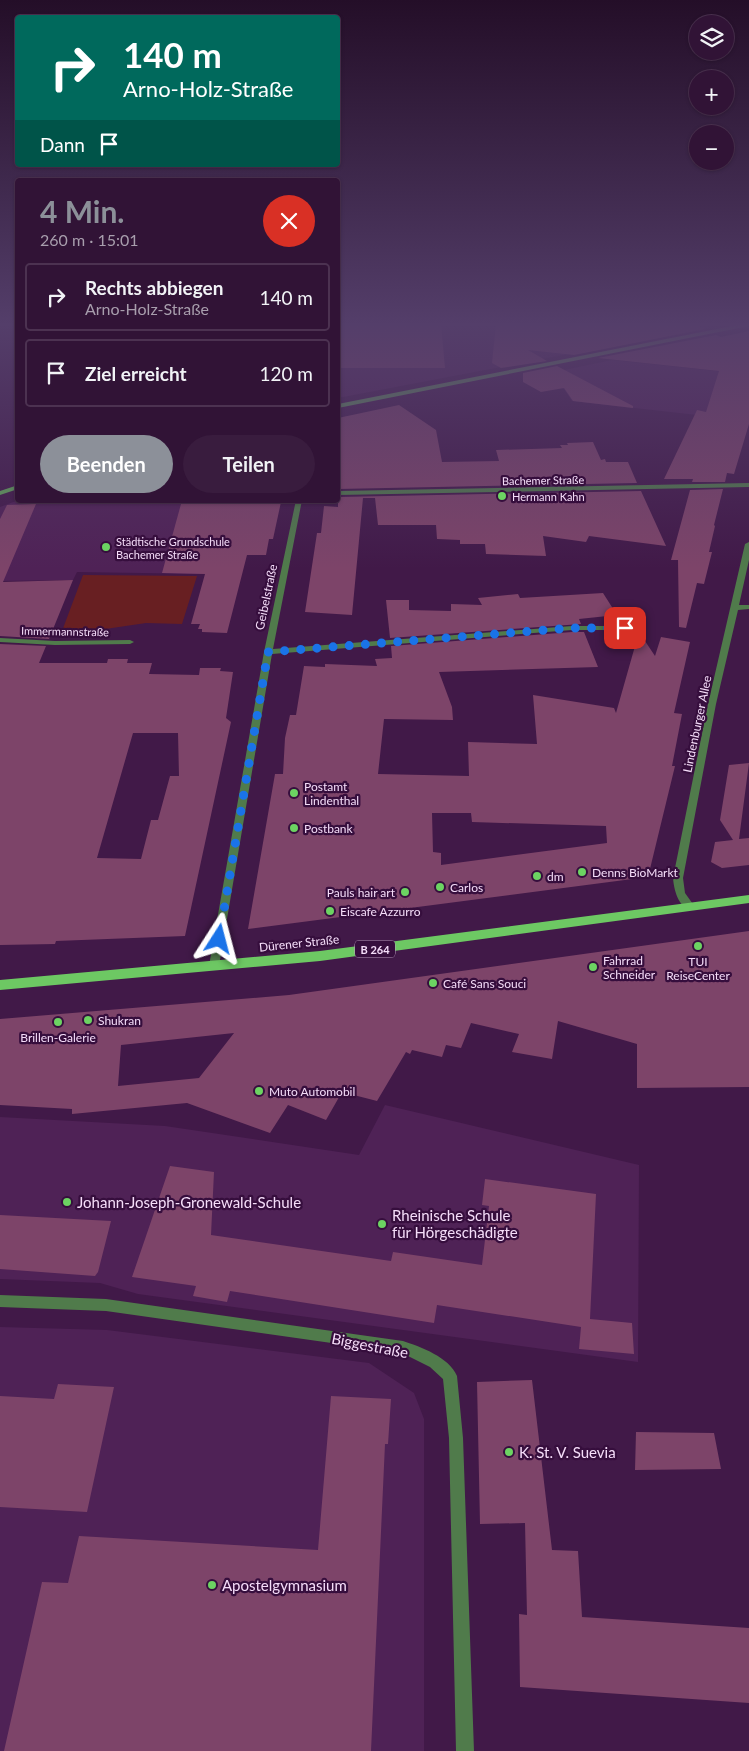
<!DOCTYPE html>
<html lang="de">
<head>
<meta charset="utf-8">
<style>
  :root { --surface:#311336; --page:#391c3e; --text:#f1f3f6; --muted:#a89ead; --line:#4c3251; --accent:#8c9099 }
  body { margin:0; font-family:Lato,sans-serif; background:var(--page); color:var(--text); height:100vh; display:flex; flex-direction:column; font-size:19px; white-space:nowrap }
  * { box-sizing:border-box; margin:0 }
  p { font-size:16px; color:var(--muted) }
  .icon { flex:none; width:28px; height:28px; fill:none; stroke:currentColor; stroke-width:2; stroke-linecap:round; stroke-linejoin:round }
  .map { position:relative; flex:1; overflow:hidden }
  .details { position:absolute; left:15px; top:178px; width:325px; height:325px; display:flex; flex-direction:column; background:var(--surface); border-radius:5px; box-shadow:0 1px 4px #0004,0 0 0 1px var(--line) }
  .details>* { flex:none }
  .guide { position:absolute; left:15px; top:15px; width:325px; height:152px; border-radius:5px; box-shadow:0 1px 4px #0004,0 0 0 1px var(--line); background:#00695c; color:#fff; overflow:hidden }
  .buttons { position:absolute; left:689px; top:15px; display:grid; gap:10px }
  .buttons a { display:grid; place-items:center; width:45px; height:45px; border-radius:50%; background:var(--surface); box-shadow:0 1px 4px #0004,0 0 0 1px var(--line); font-size:25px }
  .pin { position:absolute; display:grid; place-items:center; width:42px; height:42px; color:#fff; margin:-21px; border-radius:10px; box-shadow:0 2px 8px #0006 }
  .me { position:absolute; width:55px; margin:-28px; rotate:9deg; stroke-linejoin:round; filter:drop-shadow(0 0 4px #0008) }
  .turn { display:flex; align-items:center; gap:18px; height:105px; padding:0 25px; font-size:22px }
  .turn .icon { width:65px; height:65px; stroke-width:2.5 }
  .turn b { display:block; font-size:35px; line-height:42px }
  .then { display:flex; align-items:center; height:48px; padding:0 25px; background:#0003; gap:10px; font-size:19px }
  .round { display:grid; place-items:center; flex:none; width:52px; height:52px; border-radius:26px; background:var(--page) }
  .overview { display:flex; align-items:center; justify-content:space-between; height:85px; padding:0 25px }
  h1 { font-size:30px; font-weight:700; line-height:38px; color:var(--accent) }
  .primary-button { display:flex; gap:10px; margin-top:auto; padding:10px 25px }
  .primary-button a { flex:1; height:58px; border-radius:30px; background:var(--accent); color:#fff; font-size:20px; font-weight:700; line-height:58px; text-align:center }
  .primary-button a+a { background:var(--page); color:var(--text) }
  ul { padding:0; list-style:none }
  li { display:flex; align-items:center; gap:15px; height:68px; margin:0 10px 8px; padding:0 15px; border:2px solid var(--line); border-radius:5px }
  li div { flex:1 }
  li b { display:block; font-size:19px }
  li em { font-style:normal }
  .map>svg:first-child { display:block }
  .built { fill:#4f2256 }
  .green { fill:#681f22 }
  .building { fill:#7d4469; fill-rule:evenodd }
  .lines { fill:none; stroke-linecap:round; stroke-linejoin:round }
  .minor { fill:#507b4b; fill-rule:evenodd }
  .tertiary { fill:#507b4b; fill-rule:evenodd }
  .secondary { fill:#61a659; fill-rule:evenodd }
  .primary { fill:#6dc863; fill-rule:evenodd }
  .route { stroke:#1a73e8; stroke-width:9; stroke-dasharray:0 16.2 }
  .poi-dot { fill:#6cd362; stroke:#360e3d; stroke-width:2 }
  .labels { text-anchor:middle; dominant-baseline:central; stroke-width:4.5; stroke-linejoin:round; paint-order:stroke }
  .far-street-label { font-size:11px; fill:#f5ddf9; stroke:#360e3d }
  .far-poi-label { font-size:11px; fill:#f5ddf9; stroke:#360e3d; text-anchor:start }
  .shield { fill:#360e3d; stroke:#bc9fc1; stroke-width:1 }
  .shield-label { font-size:11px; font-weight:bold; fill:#f5ddf9 }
  .street-label { font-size:12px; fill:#f5ddf9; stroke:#360e3d }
  .poi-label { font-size:12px; fill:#f5ddf9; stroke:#360e3d; text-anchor:start }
  .near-poi-label { font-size:15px; fill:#f5ddf9; stroke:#360e3d; text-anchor:start }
  .near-street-label { font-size:15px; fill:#f5ddf9; stroke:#360e3d }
</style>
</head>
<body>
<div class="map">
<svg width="749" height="1751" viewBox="0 0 749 1751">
  <rect width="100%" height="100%" fill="#411948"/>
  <!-- built -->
  <path class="built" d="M338,324H726L338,398Z
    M612,360L726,372L706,416L572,401L564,389L540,375Z
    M16,501L226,502L205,574L77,572L73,580L0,581V507Z
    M385,1105L639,1165L638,1362L138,1294L100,1283L0,1279V1117L165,1126L359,1155Z
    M0,1327L107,1330L369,1363L414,1393L424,1419V1751H0Z"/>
  <!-- green -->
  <path class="green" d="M83,575L197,576L182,624L146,623L85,632L62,631Z"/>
  <!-- building -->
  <path class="building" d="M341,324H441L445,368H338V333Z
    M496,324H693L705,329L574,355L528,350L547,361L501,368L492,363Z
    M749,331V424L734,474L727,473L725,482H692L693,479H664L697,410L706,412L719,371L598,358L716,335L721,337Z
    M557,366L633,406V408L573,401L564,388L541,392L523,382V373Z
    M399,405L436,430L442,462L499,461L496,450L562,448L560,445H568L567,443L593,442L601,460L605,459L606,462H628L637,483L338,489V418Z
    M723,489L714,525L715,526L709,552H712L704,584L697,583L686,628L679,627L678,560H671L690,490Z
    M641,491L666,546L589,536L586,542L543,536L546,556L486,554L485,544H460V540L437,539L436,525H378L375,498H363L352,615L305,612L317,533H321L324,506L338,507V497Z
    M226,502H281L273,539H269L266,555H247L227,633L202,632V629H198L200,624H191L205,574L162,573L181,504H225Z
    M36,504L3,582L73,580L49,639L0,636V519L7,505Z
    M603,593L617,615L579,619L581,624L390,638L386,600H409V610L451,611V604L482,605L478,598L518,594L520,598Z
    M572,632H584L598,667L439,672L452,707L453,720L384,719L378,774L469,776L468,742L537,744L533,695L614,708L616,713L639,632L655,656L661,637L690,642L674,713L682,714L672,766H675L649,873L640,878L248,929L275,774H283L285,738L290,715H296L304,666L325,667V664L377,666L375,659L392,658L391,646ZM432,813H471L472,822L606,826L607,843L441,865V853L433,852Z
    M0,644L46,646L39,663H107L108,659H128L127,663H152L149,674L199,675L200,668H221L220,671L233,672L226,718L231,722L185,936L56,941L55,944L0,945ZM133,733H178L179,776H170L158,820H151L141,859L97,858Z
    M749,763L739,839L749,838V865L722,868L711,862L715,842L733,840L720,820L729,765Z
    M749,931V1087L637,1088V1044L558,1021L552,1059L512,1052L519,1034L471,1023L461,1048L446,1045L442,1057L412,1050L410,1054L406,1052L377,1101L342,1092L326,1120L288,1105L270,1133L187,1103L72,1114V1109L0,1105V1019L289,995ZM234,1033L199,1078L118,1086L121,1045Z
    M170,1166L214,1172L211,1235L391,1261L393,1252L482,1265L489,1206L482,1205L485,1179L596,1194L590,1319L632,1323L634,1354L579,1349L581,1327L437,1305L434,1323L230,1291L227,1302L193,1296L196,1286L132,1277Z
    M0,1215L111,1221L98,1272L95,1276L0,1269Z
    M532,1380L552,1550L578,1551L582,1617L749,1628V1703L520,1687L519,1614L527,1615L525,1523L480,1524L477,1382Z
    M58,1384L114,1387L87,1512L0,1507V1396L54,1399Z
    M331,1396L391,1399L388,1444H385L371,1751H4L42,1582L68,1583L79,1536L318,1550Z
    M636,1432L714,1433L721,1469L635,1470Z"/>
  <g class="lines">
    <!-- minor -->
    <path class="minor" d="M296,500H302L273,649L572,626H625L629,628L625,630H572L272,654L219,966L218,969H210L209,966L264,652Z
      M749,542V560L739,605H749V609L738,610L716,704L683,878L685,893L695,907L690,910C678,906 674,890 673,878L708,704L745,544Z
      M0,638L55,641L130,640L134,642L130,644L55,645L0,642Z
      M0,1295L106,1299L403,1341C421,1347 449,1357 457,1376L463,1438L474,1751H456L449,1438L443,1379L430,1367L402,1353L106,1311L0,1307Z"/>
    <!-- tertiary -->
    <path class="tertiary" d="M749,483V487L338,495V491Z"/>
    <!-- secondary -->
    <path class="secondary" d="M742,324H749V326L338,408V404Z
      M18,485V489L0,495V491Z"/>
    <!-- primary -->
    <path class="primary" d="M749,895V903L320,961L0,990V980L320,951Z"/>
  </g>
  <!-- sky -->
  <linearGradient id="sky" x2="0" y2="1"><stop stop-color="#240e28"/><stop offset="0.57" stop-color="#543e6a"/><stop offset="1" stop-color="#543e6a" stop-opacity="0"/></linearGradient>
  <rect width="749" height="569" fill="url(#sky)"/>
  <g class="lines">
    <!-- route -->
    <path class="route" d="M219,939L268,652L572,628H625"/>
  </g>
  <!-- markers -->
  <g class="poi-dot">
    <circle cx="502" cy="496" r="5"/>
    <circle cx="106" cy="547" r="5"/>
    <circle cx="294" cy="793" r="5"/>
    <circle cx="294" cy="828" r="5"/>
    <circle cx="582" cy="872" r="5"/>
    <circle cx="537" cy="876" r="5"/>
    <circle cx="440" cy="887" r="5"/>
    <circle cx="405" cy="892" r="5"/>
    <circle cx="330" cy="911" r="5"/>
    <circle cx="698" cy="946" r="5"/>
    <circle cx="593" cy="967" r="5"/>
    <circle cx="433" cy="983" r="5"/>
    <circle cx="88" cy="1020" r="5"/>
    <circle cx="58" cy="1022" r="5"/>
    <circle cx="259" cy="1091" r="5"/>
    <circle cx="67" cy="1202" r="5"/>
    <circle cx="382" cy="1224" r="5"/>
    <circle cx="509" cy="1452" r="5"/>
    <circle cx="212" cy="1585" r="5"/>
  </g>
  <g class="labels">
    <!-- far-street labels -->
    <g class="far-street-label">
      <text transform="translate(543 480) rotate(-1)">Bachemer Straße</text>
      <text transform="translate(65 631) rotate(1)">Immermannstraße</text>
    </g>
    <!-- far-poi labels -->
    <g class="far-poi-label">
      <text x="512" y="496">Hermann Kahn</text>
      <text x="116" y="541">Städtische Grundschule<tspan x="116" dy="13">Bachemer Straße</tspan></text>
    </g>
    <!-- shield labels -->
    <rect class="shield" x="355" y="940.5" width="40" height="17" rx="4"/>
    <g class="shield-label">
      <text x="375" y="949">B 264</text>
    </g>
    <!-- street labels -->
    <g class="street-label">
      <text transform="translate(266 597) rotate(-78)">Geibelstraße</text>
      <text transform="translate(697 724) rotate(-78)">Lindenburger Allee</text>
      <text transform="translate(299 943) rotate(-6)">Dürener Straße</text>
    </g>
    <!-- poi labels -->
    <g class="poi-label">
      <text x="304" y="786">Postamt<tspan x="304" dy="14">Lindenthal</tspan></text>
      <text x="304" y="828">Postbank</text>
      <text x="592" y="872">Denns BioMarkt</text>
      <text x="547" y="876">dm</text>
      <text x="450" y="887">Carlos</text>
      <text x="395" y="892" text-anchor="end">Pauls hair art</text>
      <text x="340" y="911">Eiscafe Azzurro</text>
      <text x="603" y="960">Fahrrad<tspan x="603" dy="14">Schneider</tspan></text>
      <text x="698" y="961" text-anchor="middle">TUI<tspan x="698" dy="14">ReiseCenter</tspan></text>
      <text x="443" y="983">Café Sans Souci</text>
      <text x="98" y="1020">Shukran</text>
      <text x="58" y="1037" text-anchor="middle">Brillen-Galerie</text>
      <text x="269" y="1091">Muto Automobil</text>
    </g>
    <!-- near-poi labels -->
    <g class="near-poi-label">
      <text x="77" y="1202">Johann-Joseph-Gronewald-Schule</text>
      <text x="392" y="1215">Rheinische Schule<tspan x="392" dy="17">für Hörgeschädigte</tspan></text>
      <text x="519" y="1452">K. St. V. Suevia</text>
      <text x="222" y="1585">Apostelgymnasium</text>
    </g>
    <!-- near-street labels -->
    <g class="near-street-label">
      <text transform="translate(370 1345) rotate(11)">Biggestraße</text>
    </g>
  </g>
</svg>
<div class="buttons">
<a><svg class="icon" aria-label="layers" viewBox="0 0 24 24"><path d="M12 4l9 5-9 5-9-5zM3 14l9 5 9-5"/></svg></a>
<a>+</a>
<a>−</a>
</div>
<div class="pin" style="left:625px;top:628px;background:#d93025"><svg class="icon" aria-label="arrive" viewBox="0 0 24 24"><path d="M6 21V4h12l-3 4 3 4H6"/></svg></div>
<svg class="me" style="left:219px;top:939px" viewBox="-20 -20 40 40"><path d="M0-17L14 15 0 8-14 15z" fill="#1a73e8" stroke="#fff" stroke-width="4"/></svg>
<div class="guide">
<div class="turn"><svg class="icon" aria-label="right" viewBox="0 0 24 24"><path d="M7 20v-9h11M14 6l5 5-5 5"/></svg><div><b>140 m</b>Arno-Holz-Straße</div></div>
<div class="then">Dann<svg class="icon" aria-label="arrive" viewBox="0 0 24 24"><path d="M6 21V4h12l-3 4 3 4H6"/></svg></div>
</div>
<section class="details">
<div class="overview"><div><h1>4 Min.</h1><p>260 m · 15:01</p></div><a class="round" style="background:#d93025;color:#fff"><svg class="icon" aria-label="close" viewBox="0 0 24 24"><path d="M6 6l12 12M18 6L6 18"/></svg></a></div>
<ul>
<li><svg class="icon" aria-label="right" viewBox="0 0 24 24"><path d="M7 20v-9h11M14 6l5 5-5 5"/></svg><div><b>Rechts abbiegen</b><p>Arno-Holz-Straße</p></div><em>140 m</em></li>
<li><svg class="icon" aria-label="arrive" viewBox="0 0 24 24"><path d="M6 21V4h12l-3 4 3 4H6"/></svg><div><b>Ziel erreicht</b></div><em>120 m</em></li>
</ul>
<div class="primary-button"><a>Beenden</a><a>Teilen</a></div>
</section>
</div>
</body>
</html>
